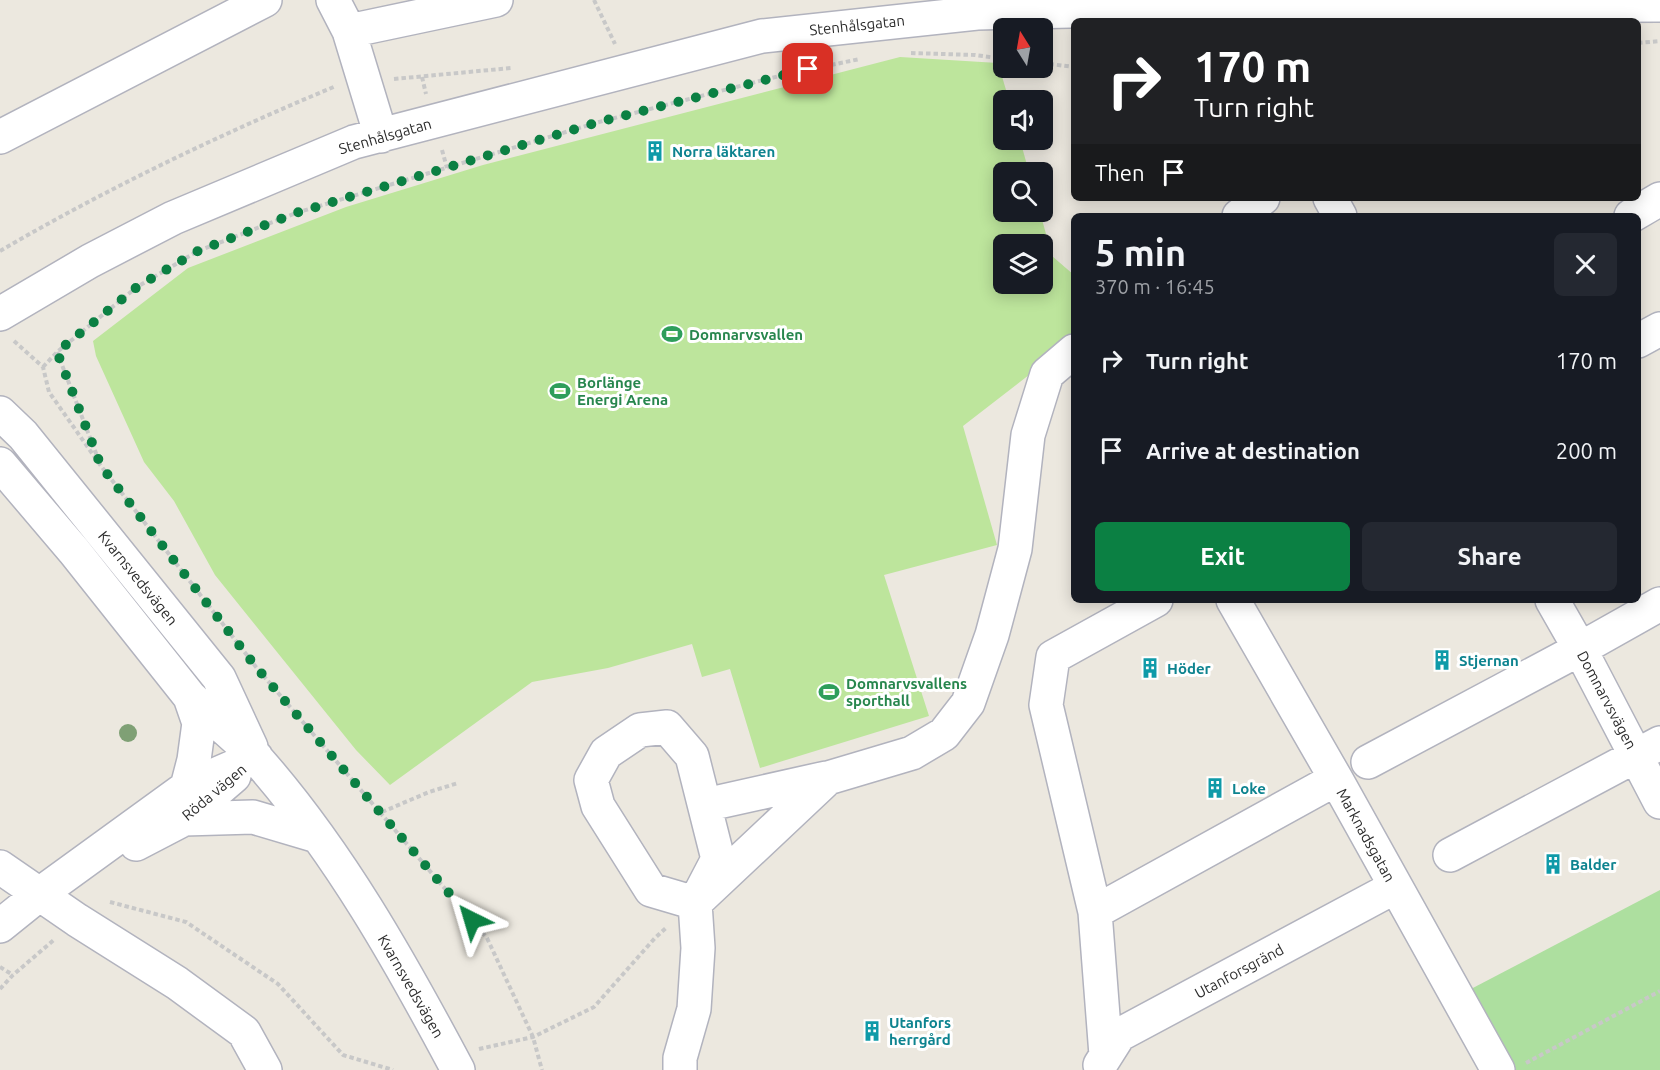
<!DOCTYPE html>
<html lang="en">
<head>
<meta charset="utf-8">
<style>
  :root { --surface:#171b24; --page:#242831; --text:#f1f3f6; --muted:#9ea1a6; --accent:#0b8043 }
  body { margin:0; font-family:Ubuntu,sans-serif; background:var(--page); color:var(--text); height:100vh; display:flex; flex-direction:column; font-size:22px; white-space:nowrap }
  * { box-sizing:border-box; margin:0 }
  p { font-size:20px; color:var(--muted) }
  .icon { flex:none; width:33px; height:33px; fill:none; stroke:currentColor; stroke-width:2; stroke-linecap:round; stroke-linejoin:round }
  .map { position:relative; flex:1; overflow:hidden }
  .side { position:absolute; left:1071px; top:213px; width:570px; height:390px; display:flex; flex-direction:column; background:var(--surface); border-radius:9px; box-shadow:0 3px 15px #0003 }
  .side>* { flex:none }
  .guide { position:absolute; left:1071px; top:18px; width:570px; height:183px; border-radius:9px; box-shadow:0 3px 15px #0003; background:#202124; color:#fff; overflow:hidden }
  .needle { width:39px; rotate:349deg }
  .fabs { position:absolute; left:993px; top:18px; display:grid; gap:12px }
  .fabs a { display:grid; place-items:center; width:60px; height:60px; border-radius:9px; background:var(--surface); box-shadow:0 3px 15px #0003; font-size:30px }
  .pin { position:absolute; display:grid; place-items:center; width:51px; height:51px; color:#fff; margin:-26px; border-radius:12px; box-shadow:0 3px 9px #0006 }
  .me { position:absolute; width:66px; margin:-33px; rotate:320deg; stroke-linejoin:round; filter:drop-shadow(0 0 4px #0008) }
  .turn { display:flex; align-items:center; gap:21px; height:126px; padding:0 24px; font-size:27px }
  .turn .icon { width:78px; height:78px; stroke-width:2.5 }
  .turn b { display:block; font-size:42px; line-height:51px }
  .then { display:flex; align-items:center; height:57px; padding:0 24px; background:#0003; gap:12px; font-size:22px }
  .round { display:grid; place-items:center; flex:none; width:63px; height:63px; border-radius:9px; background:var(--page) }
  .summary { display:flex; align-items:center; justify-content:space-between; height:102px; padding:0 24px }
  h1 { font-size:36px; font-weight:700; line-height:45px }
  .action { display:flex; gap:12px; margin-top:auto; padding:12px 24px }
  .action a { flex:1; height:69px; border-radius:9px; background:var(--accent); color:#fff; font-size:24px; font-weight:700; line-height:69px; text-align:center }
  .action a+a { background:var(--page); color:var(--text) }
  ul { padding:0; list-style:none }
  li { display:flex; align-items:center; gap:18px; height:90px; padding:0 24px }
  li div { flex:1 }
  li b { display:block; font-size:22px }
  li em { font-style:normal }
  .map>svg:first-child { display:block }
  .green { fill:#addf9f }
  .pitch { fill:#bde59c; fill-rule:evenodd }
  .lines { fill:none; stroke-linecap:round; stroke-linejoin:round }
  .minor-casing { stroke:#b2b3be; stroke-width:36 }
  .path { stroke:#c8c8c8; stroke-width:4; stroke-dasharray:4.5 3; stroke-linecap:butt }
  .minor { stroke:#fff; stroke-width:33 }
  .tree { fill:#7fa075 }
  .route { stroke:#0b8043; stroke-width:10; stroke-dasharray:0 18 }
  .labels { text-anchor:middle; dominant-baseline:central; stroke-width:6; stroke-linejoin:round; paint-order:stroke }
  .street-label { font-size:15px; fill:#2c2c2c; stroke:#fff }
  .culture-label { font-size:15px; font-weight:bold; fill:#0d838f; stroke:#fff; text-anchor:start }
  .leisure-label { font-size:15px; font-weight:bold; fill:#27864d; stroke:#fff; text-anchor:start }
</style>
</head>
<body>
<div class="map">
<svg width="1660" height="1070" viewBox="0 0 1660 1070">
  <rect width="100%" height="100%" fill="#ece8df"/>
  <!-- green -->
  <path class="green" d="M1660,890V1070H1514L1469,990Z"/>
  <!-- pitch -->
  <path class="pitch" d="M900,57L998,63L1009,100H1004V140H1020L1029,172H1004V212H1040L1052,256L1074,275V340L963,426L997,545L884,575L929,716L760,768L730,669L702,677L692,644L608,668L532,682L390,785L356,750L215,575L174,501L144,462L96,356L93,341L188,268L346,207L483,165ZM1004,244H1042V284H1004Z"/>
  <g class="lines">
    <!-- minor casing -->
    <g class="minor-casing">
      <path id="minor" d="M333,0L349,31L381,136
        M349,31L496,0
        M0,137L265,0
        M1330,198L1340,216
        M1239,216L1263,198
        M1631,216L1660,199
        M0,314L90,261L173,218L354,142L762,36L977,13L1300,6L1660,5
        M1638,341L1660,329
        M0,413L23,435L219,678L251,747
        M0,464L74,551L190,697C211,718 237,737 257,759C339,852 400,961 458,1070
        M1233,600L1336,779L1498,1070
        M1552,600L1580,649L1660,802
        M1368,762L1580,649L1660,604
        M187,787L194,760L199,723L190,697
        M705,805L826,778
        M184,819L253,817L317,836
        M136,844L184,819L234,776
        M1450,855L1660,743
        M0,867L77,920L177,983L244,1032L265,1070
        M695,903L828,778L912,753L944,734L968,703L992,635L1015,549L1028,435L1047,374L1074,351
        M1095,912L1046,705L1053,657L1156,600
        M0,926L41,893L187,787L256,757
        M1106,1055L1095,912L1336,779
        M1100,1065L1119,1035L1395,887
        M680,1070V1058L694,1009L698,948L695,903L718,859L692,756L667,727L640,730L606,753L591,780L598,806L651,890L695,903"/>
    </g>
    <!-- path -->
    <path class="path" d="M594,0L615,44
      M1638,43L1660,41
      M911,53L975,55L1004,59
      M1042,63L1074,67
      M422,77L426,94
      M394,79L511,68
      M442,150L447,168
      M0,251C108,188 221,134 336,86
      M14,341L43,367L49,392L101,466L256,667L487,938L533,1037L542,1070
      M57,352L99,461
      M43,367L57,352L137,287L198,251L296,213L599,122L787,74L860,59
      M382,812L429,792L458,783
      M110,902L186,922L278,984L343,1055L393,1070
      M0,967L13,975
      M0,989L13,975L55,939
      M479,1049L533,1037L594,1007L655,938L667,927
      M1526,1063L1660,991"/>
    <!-- minor -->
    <use href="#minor" class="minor"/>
  </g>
  <!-- trees -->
  <circle class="tree" cx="128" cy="733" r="9"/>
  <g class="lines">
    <!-- route -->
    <path class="route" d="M472,920L256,667L101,466L57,352L137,287L198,251L296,213L599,122L808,69"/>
  </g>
  <!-- icons -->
  <defs>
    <g id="building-bare" transform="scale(1.62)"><path d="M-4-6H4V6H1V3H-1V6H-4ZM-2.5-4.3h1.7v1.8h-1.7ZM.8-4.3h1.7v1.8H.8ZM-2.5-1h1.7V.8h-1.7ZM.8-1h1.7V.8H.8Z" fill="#0f9aa8" stroke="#fff" stroke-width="2.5" paint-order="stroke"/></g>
    <g id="stadium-bare" transform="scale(1.62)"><path d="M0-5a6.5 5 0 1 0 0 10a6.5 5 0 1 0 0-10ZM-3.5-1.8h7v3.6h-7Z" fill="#2e9e5b" stroke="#fff" stroke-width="2.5" paint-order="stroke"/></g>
  </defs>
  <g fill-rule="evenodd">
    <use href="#building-bare" x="655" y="151"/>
    <use href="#stadium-bare" x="672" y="334"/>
    <use href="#stadium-bare" x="560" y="391"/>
    <use href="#building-bare" x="1442" y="660"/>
    <use href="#building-bare" x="1150" y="668"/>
    <use href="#stadium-bare" x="829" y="692"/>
    <use href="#building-bare" x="1215" y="788"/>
    <use href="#building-bare" x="1553" y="864"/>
    <use href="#building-bare" x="872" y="1031"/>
  </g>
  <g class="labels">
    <!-- street labels -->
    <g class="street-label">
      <text transform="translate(857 25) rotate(-6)">Stenhålsgatan</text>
      <text transform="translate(385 136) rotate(-16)">Stenhålsgatan</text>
      <text transform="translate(138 578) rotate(51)">Kvarnsvedsvägen</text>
      <text transform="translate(1607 700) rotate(62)">Domnarvsvägen</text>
      <text transform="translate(214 792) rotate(-40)">Röda vägen</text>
      <text transform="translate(1366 835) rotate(61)">Marknadsgatan</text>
      <text transform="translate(1239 971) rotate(-28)">Utanforsgränd</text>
      <text transform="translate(411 986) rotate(60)">Kvarnsvedsvägen</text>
    </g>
    <!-- culture labels -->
    <g class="culture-label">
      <text x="672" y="151">Norra läktaren</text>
      <text x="1459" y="660">Stjernan</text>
      <text x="1167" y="668">Höder</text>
      <text x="1232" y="788">Loke</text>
      <text x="1570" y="864">Balder</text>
      <text x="889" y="1022">Utanfors<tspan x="889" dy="17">herrgård</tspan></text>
    </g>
    <!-- leisure labels -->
    <g class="leisure-label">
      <text x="689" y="334">Domnarvsvallen</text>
      <text x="577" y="382">Borlänge<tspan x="577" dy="17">Energi Arena</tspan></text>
      <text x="846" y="683">Domnarvsvallens<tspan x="846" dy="17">sporthall</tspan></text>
    </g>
  </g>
</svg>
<div class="fabs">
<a><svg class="needle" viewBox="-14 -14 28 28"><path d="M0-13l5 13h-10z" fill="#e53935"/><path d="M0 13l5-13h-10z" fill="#9ea1a6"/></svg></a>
<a><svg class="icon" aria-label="sound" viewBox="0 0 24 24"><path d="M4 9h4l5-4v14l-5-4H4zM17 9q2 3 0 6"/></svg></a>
<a><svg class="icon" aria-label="search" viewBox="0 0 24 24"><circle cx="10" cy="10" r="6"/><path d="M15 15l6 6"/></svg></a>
<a><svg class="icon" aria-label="layers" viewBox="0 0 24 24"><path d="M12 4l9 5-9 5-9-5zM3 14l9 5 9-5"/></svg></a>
</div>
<div class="pin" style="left:808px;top:69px;background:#d93025"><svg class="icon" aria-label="arrive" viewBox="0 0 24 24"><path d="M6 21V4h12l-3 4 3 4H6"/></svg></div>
<svg class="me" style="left:472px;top:920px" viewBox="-20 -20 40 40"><path d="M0-17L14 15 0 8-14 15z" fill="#0b8043" stroke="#fff" stroke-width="4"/></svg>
<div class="guide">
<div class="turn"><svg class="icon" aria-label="right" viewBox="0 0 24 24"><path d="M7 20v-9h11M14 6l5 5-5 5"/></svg><div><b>170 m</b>Turn right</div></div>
<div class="then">Then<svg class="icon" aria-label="arrive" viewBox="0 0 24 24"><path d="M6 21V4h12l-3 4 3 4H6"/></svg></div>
</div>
<section class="side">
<div class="summary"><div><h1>5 min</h1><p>370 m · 16:45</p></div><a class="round"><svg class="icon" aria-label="close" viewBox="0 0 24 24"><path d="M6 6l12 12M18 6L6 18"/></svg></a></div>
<ul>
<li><svg class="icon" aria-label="right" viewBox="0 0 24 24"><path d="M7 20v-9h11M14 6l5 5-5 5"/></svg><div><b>Turn right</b></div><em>170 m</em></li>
<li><svg class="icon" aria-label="arrive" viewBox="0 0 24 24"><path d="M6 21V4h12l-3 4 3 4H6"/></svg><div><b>Arrive at destination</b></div><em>200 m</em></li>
</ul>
<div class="action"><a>Exit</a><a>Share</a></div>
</section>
</div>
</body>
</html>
